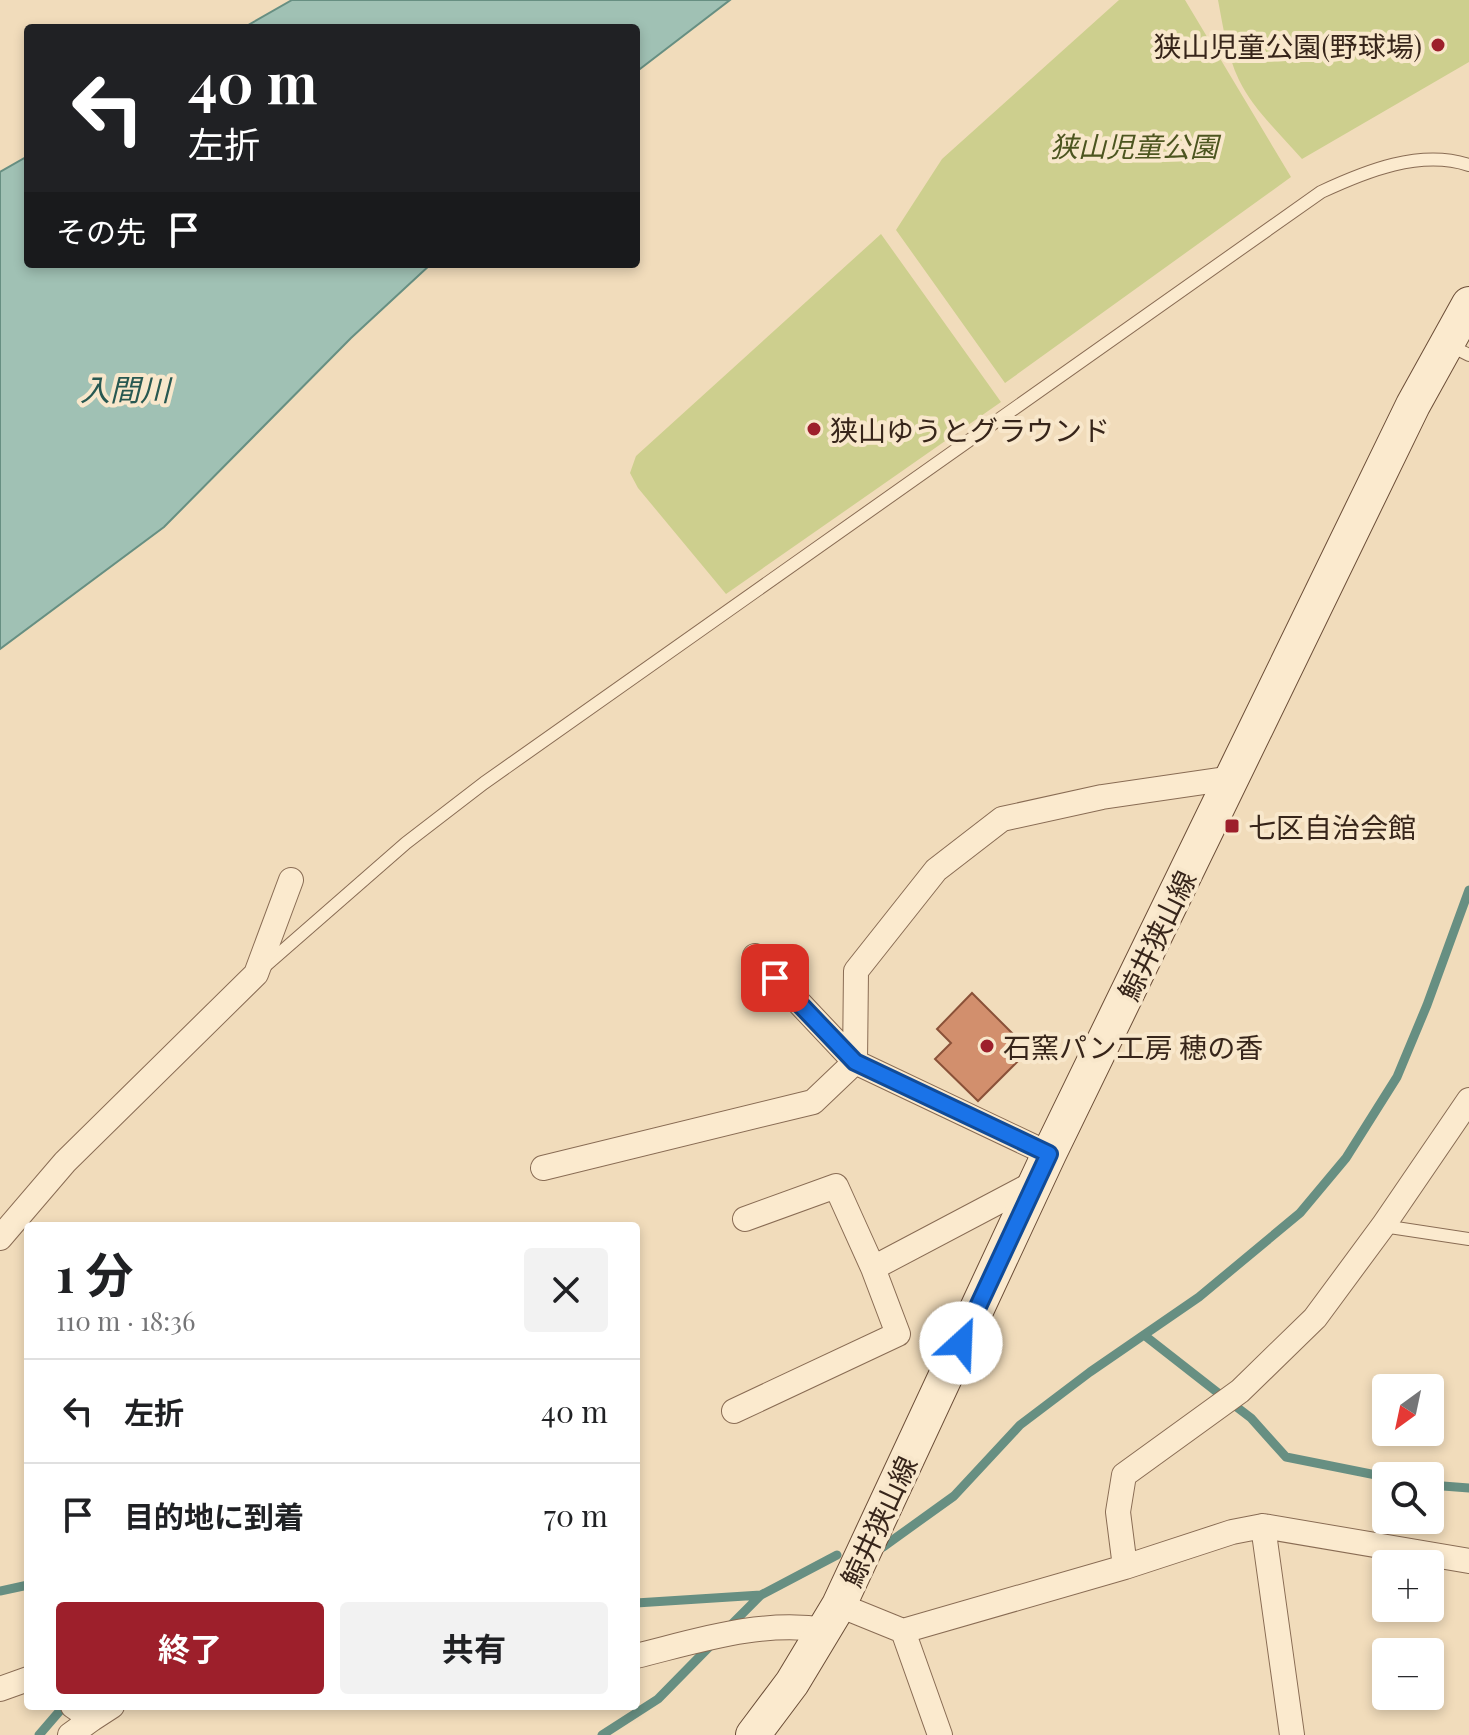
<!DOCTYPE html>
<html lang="ja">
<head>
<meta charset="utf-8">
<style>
  :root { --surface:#fff; --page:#f2f2f2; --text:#202124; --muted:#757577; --line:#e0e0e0; --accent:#9d1f2b }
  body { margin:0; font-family:"Playfair Display","Noto Sans JP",serif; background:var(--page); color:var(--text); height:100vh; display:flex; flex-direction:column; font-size:30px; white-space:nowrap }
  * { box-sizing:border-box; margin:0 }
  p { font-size:26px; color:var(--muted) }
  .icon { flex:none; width:44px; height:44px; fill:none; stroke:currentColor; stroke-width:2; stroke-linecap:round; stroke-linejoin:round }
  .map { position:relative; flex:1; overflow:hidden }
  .sheet { position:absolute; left:24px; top:1222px; width:616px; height:488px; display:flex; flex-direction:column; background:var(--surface); border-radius:8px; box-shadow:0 4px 12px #0003 }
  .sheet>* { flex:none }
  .top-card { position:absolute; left:24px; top:24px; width:616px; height:244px; border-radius:8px; box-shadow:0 4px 12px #0003; background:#202124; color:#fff; overflow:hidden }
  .needle { width:52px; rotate:213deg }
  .controls { position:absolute; left:1372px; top:1374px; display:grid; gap:16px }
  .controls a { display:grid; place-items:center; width:72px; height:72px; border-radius:8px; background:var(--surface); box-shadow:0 4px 12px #0003; font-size:40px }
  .pin { position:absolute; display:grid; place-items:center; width:68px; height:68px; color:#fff; margin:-34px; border-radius:16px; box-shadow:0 4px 12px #0006 }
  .me { position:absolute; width:88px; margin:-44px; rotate:25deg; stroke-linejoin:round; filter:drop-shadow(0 0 6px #0008) }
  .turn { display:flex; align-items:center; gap:28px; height:168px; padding:0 32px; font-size:36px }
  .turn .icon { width:104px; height:104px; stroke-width:2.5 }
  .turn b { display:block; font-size:56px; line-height:68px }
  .then { display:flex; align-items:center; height:76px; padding:0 32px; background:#0003; gap:16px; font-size:30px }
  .round { display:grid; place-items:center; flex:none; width:84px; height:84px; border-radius:8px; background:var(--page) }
  .summary { display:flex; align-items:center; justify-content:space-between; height:136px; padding:0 32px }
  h1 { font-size:48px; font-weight:700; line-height:60px }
  .cta { display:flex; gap:16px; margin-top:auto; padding:16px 32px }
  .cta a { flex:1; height:92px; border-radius:8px; background:var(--accent); color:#fff; font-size:32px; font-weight:700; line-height:92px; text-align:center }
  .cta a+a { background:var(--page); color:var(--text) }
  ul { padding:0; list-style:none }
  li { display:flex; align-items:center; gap:24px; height:104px; padding:0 32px; border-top:2px solid var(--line) }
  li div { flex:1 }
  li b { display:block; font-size:30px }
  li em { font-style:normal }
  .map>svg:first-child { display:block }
  .green { fill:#cdcf8e }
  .water { fill:#a0c1b4; stroke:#678f82; stroke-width:2 }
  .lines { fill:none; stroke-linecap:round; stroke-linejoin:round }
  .stream { stroke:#678f82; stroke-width:9 }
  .building { fill:#d28f6d; stroke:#8a5138; stroke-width:2 }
  .lane-casing { stroke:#896c54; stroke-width:14 }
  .street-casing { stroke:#896c54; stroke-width:26 }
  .secondary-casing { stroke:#6b4d37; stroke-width:36 }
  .lane { stroke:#fbeace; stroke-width:12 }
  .street { stroke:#fbeace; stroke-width:24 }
  .secondary { stroke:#fbeace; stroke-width:34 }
  .route-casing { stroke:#114b97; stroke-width:20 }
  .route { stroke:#1a73e8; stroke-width:14 }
  .poi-dot { fill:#9d1f2b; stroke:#f8e7cb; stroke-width:3 }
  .labels { text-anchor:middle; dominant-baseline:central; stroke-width:8; stroke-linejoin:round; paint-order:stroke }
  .poi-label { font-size:28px; fill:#37251a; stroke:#f8e7cb; text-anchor:start }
  .park-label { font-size:28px; font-style:italic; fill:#4c551f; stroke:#f8e7cb }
  .street-label { font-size:28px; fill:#37251a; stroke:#f8e7cb }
  .water-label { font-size:30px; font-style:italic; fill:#285851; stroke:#f8e7cb }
</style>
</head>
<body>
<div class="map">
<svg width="1469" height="1735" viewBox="0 0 1469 1735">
  <rect width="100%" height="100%" fill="#f1dcbb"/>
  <!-- green -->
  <path class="green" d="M1119,0H1185L1291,177L1005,383L896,230L942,159Z
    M1218,0H1469V62L1302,159C1281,135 1253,109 1239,80C1227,55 1223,26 1218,0Z
    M881,234L1001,402L726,594L638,488L630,473L636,456Z"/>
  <!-- water -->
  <path class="water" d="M292,0H730L636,72V28H243Z
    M28,156V264H431L351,338L164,527L0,649V172Z"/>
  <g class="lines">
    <!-- stream -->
    <path class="stream" d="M1144,1335L1222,1396
      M1234,1405L1251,1418L1286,1457L1386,1477
      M1430,1485L1469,1488
      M883,1547L954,1496L1020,1425L1090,1372L1199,1297L1300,1213L1346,1158L1397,1077L1427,1005L1469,890
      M0,1591L28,1585
      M636,1603L761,1595
      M728,1628L761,1595L837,1555
      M39,1735L64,1706
      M602,1735L658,1699L713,1643"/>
  </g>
  <!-- building -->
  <path class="building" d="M972,993L1029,1050L978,1101L935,1059L951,1043L937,1029Z"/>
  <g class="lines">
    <!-- lane casing -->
    <g class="lane-casing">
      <path id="lane" d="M1449,345L1469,355
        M264,967L406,843L484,783L1321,192C1366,171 1420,149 1469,165
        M1383,1226L1469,1239"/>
    </g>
    <!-- street casing -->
    <g class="street-casing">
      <path id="street" d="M755,956L855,1062L1049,1154
        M543,1168L813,1102L855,1062L856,971L936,870L1002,819L1102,797L1232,778
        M745,1219L836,1186L873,1268L1036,1182
        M0,1238L65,1162L256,974L291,880
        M734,1411L898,1334L873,1268
        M1263,1526L1292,1735
        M1125,1567L1118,1512L1124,1475L1240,1391L1315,1318L1383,1226L1469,1100
        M839,1605L903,1631L1125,1567L1232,1532L1263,1526L1469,1561
        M903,1631L940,1735
        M636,1656C701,1640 759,1620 826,1630
        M0,1689L28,1679
        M73,1706L92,1719L112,1706
        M70,1735L92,1719"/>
    </g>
    <!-- secondary casing -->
    <g class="secondary-casing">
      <path id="secondary" d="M753,1735L792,1683L839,1605L1049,1154L1413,405L1469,304"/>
    </g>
    <!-- lane -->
    <use href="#lane" class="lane"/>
    <!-- street -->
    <use href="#street" class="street"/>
    <!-- secondary -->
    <use href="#secondary" class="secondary"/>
  </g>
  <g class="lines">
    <!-- route casing -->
    <g class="route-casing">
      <path id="route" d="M775,978L855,1062L1049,1154L961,1343"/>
    </g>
    <!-- route -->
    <use href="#route" class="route"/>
  </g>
  <!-- markers -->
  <g class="poi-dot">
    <circle cx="1438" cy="45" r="8"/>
    <circle cx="814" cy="429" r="8"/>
    <rect x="1224" y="818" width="16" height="16" rx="4"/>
    <circle cx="987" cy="1046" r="8"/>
  </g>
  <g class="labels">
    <!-- poi labels -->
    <g class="poi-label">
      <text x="1422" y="45" text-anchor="end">狭山児童公園(野球場)</text>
      <text x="830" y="429">狭山ゆうとグラウンド</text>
      <text x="1248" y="826">七区自治会館</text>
      <text x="1003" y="1046">石窯パン工房 穂の香</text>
    </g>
    <!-- park labels -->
    <g class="park-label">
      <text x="1134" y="145">狭山児童公園</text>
    </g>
    <!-- street labels -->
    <g class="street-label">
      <text transform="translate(1156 935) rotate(-64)">鯨井狭山線</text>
      <text transform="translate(878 1521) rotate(-65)">鯨井狭山線</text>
    </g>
    <!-- water labels -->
    <g class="water-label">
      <text x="125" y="389">入間川</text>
    </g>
  </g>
</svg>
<div class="controls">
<a><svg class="needle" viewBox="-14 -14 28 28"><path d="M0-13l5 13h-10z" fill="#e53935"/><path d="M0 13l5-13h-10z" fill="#757577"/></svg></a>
<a><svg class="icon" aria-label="search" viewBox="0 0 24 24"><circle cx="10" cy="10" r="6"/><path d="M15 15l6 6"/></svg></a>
<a>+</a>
<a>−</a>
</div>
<div class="pin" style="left:775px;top:978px;background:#d93025"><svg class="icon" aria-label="arrive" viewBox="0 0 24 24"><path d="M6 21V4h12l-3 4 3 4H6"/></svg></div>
<svg class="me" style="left:961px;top:1343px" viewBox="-20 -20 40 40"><circle r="19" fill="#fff"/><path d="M0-13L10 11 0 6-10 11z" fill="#1a73e8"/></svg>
<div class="top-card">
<div class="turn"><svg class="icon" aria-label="left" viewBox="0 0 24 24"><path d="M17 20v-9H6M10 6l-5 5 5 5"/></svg><div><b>40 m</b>左折</div></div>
<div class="then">その先<svg class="icon" aria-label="arrive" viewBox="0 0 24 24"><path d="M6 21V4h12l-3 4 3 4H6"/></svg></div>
</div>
<section class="sheet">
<div class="summary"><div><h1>1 分</h1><p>110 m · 18:36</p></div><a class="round"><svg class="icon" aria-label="close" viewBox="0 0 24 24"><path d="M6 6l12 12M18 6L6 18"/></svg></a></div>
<ul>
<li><svg class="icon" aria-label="left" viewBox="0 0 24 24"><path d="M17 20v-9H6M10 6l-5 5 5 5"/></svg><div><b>左折</b></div><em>40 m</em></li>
<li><svg class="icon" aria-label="arrive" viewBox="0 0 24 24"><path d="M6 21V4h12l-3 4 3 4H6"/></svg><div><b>目的地に到着</b></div><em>70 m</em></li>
</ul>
<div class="cta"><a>終了</a><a>共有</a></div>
</section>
</div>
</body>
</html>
